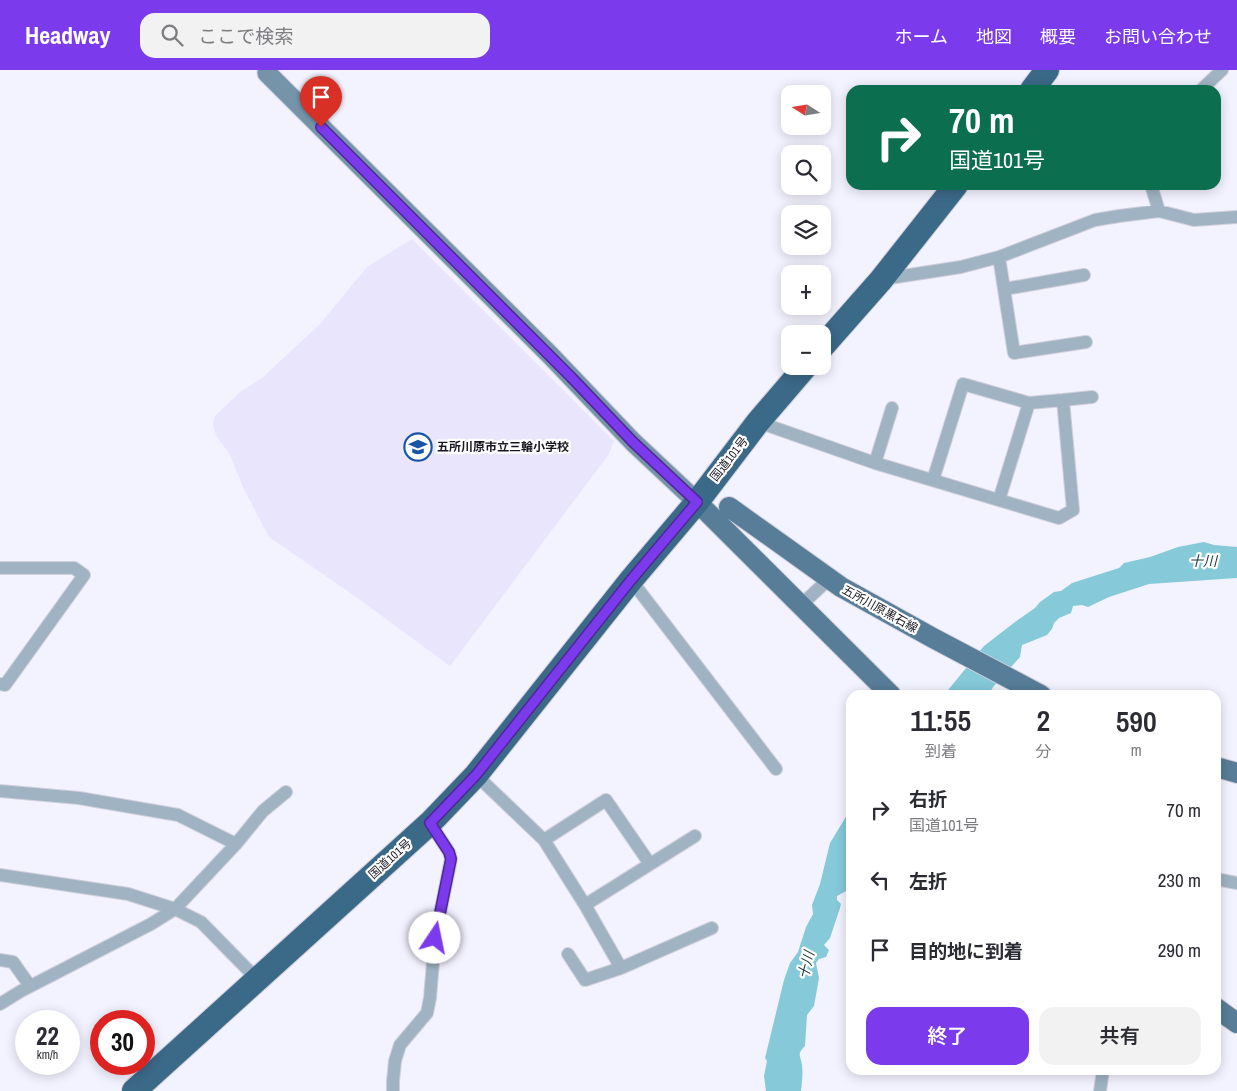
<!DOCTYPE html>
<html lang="ja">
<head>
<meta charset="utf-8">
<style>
  :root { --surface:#fff; --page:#f2f2f3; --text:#2b2b33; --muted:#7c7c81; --accent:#7c3aed }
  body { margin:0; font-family:"Archivo Narrow","Noto Sans JP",sans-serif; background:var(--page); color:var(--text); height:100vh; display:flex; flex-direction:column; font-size:19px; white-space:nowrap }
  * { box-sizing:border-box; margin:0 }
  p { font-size:16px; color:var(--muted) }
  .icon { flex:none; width:28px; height:28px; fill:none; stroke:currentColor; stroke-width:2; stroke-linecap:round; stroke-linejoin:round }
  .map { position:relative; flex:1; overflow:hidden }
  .panel { position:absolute; left:846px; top:620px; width:375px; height:385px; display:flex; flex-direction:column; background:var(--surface); border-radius:15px; box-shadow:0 2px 12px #0003 }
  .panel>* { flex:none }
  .banner { position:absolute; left:846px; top:15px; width:375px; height:105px; border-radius:15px; box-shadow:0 2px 12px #0003; background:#0b6e4f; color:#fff; overflow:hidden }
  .needle { width:32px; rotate:282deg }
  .buttons { position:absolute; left:781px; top:15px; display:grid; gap:10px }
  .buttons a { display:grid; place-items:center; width:50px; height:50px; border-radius:10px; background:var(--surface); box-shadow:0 2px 12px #0003; font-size:25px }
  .speed { position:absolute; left:15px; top:940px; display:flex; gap:10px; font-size:25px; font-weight:700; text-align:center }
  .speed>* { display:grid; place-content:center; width:65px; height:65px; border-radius:50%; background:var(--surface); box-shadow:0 2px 12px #0003; line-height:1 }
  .speed small { font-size:12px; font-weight:400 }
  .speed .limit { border:8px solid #d22; background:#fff; color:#111 }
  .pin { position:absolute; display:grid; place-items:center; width:42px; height:42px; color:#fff; margin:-51px -21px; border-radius:50% 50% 50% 0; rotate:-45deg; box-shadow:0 0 5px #0007 }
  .pin .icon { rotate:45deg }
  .me { position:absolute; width:55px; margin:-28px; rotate:11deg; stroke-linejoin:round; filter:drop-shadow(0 0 4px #0008) }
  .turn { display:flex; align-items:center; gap:18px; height:105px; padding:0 20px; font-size:22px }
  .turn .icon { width:65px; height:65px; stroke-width:2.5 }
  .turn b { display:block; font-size:35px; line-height:42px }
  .eta { display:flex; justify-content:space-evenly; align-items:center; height:85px; text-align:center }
  .eta b { font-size:30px; font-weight:600; line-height:35px }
  .action { display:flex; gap:10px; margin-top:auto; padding:10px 20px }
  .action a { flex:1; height:58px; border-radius:15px; background:var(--accent); color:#fff; font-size:20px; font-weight:600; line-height:58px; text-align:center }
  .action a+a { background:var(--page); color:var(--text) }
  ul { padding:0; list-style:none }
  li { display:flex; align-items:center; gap:15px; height:70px; padding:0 20px }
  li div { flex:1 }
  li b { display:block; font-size:19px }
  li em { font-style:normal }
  header { display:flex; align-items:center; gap:30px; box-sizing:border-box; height:70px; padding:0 25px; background:var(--accent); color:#fff }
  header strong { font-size:24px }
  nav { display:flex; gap:28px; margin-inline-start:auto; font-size:18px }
  .search { width:350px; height:45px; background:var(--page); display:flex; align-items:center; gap:12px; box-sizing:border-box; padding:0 18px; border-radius:15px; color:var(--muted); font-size:19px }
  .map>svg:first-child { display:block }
  .built { fill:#e8e5fd }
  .water { fill:#86c9d9 }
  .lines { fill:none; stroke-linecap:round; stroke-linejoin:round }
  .street-casing { stroke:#d0cfdb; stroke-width:14 }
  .secondary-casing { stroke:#d0cfdb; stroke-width:21 }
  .primary-casing { stroke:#d0cfdb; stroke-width:22 }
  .highway-casing { stroke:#d0cfdb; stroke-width:26 }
  .street { stroke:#9fb3c3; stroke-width:12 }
  .secondary { stroke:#7594aa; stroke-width:19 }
  .primary { stroke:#577d98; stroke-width:20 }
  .highway { stroke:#3b6988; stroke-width:24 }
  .route-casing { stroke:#51269a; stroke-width:12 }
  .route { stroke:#7c3aed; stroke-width:9 }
  .labels { text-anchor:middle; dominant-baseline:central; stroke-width:4.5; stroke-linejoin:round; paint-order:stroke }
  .poi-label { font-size:12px; font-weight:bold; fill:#181621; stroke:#fff; text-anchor:start }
  .street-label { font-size:12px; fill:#181621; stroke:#fff }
  .water-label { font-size:14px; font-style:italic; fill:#16373e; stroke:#fff }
</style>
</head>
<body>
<header>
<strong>Headway</strong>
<div class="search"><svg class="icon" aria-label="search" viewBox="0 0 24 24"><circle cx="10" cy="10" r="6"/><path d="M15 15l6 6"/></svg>ここで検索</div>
<nav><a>ホーム</a><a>地図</a><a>概要</a><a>お問い合わせ</a></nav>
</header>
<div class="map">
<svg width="1237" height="1021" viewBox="0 0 1237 1021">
  <rect width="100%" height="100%" fill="#f3f2ff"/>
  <!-- built -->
  <path class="built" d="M412,169L614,371L609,384L450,596L359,529L269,467L243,417L230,385L216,365L213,355L215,346L240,322L262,308L320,254L367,197Z"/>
  <!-- water -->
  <path class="water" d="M1204,472L1214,475L1237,477V508L1149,514L1109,527L1088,537L1082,535L1073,536L1071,543L1059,548L1054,553L1052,559L1047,565L1022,575L1020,587L993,617L989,625H944L984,576L1015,552L1035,538L1040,532L1054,522L1061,521L1072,513L1119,498L1124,493L1150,487L1178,477Z
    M851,743V811L848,812V820L837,826V830L841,834L840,838L830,868L824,875L829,880L826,887L819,889L816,893L819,908L814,936L807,945L805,976C796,985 801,986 802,995C803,1003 802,1013 801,1021H766L764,1006L767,991L765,988L767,980L784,910L790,893L798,882L806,857L813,844L812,835L820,814L830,773L847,745Z"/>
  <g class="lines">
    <!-- street casing -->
    <g class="street-casing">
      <path id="street" d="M1201,20L1222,0
        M1151,115L1159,141
        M999,187L1014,283L1086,272
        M883,209L961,197L999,187L1095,150L1119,146L1159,141L1194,150L1237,147
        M1005,219L1084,205
        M1063,330L1092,327
        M758,352L875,393L1059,448L1073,440L1063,330L1029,333L963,314L933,410
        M875,393L892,338
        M999,430L1029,333
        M0,498H74L84,505L5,615L0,614
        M631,510L776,699
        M801,535L829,509
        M476,705L544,770L585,835L621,898
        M0,721L79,728L178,745L236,774L175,839L151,854L21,921L0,934
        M544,770L606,730L650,794
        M236,774L263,741L286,722
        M0,805L128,824L175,839L201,852L257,909
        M1216,809L1237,813
        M585,835L695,766
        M568,884L585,910L621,898L712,858
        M0,890L13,892L30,916
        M393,1021V1011L395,991L400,975L427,943L430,928L435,868L451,789L449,782L430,753
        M1100,1021L1103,1000"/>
    </g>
    <!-- secondary casing -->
    <g class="secondary-casing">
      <path id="secondary" d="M267,3L551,286L633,372L697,432"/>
    </g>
    <!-- primary casing -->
    <g class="primary-casing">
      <path id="primary" d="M697,432L891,625
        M729,437L841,517L933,568L1041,625
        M1216,697L1237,703
        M1216,938L1237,953"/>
    </g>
    <!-- highway casing -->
    <g class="highway-casing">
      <path id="highway" d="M1032,20L1047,0
        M822,277L881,210L956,115
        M134,1021L430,753L476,705L631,510L697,432L758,352L806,296"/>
    </g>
    <!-- street -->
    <use href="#street" class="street"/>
    <!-- secondary -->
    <use href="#secondary" class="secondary"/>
    <!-- primary -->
    <use href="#primary" class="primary"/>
    <!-- highway -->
    <use href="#highway" class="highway"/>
  </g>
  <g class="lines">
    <!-- route casing -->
    <g class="route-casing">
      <path id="route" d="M321,57L571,307L633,372L697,432L631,510L476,705L430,753L449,782L451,789L435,868"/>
    </g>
    <!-- route -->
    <use href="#route" class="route"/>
  </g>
  <!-- icons -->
  <defs>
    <g id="school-ring" transform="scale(1.4375)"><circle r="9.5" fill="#fff" stroke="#1855a6" stroke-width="1.5"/><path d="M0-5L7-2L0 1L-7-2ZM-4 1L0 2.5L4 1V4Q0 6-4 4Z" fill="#1855a6"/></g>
  </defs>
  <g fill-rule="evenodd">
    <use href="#school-ring" x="418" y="377"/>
  </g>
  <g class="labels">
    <!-- poi labels -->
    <g class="poi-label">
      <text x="437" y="377">五所川原市立三輪小学校</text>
    </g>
    <!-- street labels -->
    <g class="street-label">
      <text transform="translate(729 389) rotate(-52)">国道101号</text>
      <text transform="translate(880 539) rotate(29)">五所川原黒石線</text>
      <text transform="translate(390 789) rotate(-42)">国道101号</text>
    </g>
    <!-- water labels -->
    <g class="water-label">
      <text x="1203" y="491">十川</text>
      <text transform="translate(806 895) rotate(-76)">十川</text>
    </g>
  </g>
</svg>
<div class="buttons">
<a><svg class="needle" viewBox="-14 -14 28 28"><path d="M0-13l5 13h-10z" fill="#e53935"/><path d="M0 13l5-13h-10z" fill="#7c7c81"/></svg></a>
<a><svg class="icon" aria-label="search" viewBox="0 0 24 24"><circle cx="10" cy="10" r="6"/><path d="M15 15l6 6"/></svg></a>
<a><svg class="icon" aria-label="layers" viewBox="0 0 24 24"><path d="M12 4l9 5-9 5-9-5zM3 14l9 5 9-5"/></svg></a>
<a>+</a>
<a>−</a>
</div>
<div class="speed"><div>22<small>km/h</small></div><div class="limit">30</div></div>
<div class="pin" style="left:321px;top:57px;background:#d93025"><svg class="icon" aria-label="arrive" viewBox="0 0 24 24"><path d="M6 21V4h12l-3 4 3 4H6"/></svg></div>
<svg class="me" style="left:435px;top:868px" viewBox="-20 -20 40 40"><circle r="19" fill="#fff"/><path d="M0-13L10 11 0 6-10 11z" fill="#7c3aed"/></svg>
<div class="banner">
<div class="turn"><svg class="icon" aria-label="right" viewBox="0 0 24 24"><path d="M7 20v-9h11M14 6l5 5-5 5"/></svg><div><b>70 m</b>国道101号</div></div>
</div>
<section class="panel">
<div class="eta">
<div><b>11:55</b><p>到着</p></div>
<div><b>2</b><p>分</p></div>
<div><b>590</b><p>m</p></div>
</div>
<ul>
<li><svg class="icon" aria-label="right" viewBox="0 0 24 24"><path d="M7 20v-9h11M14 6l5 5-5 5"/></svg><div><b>右折</b><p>国道101号</p></div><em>70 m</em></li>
<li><svg class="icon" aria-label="left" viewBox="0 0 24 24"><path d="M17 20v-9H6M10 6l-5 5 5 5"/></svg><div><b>左折</b></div><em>230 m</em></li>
<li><svg class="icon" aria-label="arrive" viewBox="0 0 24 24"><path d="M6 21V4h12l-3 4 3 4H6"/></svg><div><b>目的地に到着</b></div><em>290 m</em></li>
</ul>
<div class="action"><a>終了</a><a>共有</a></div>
</section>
</div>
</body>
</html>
